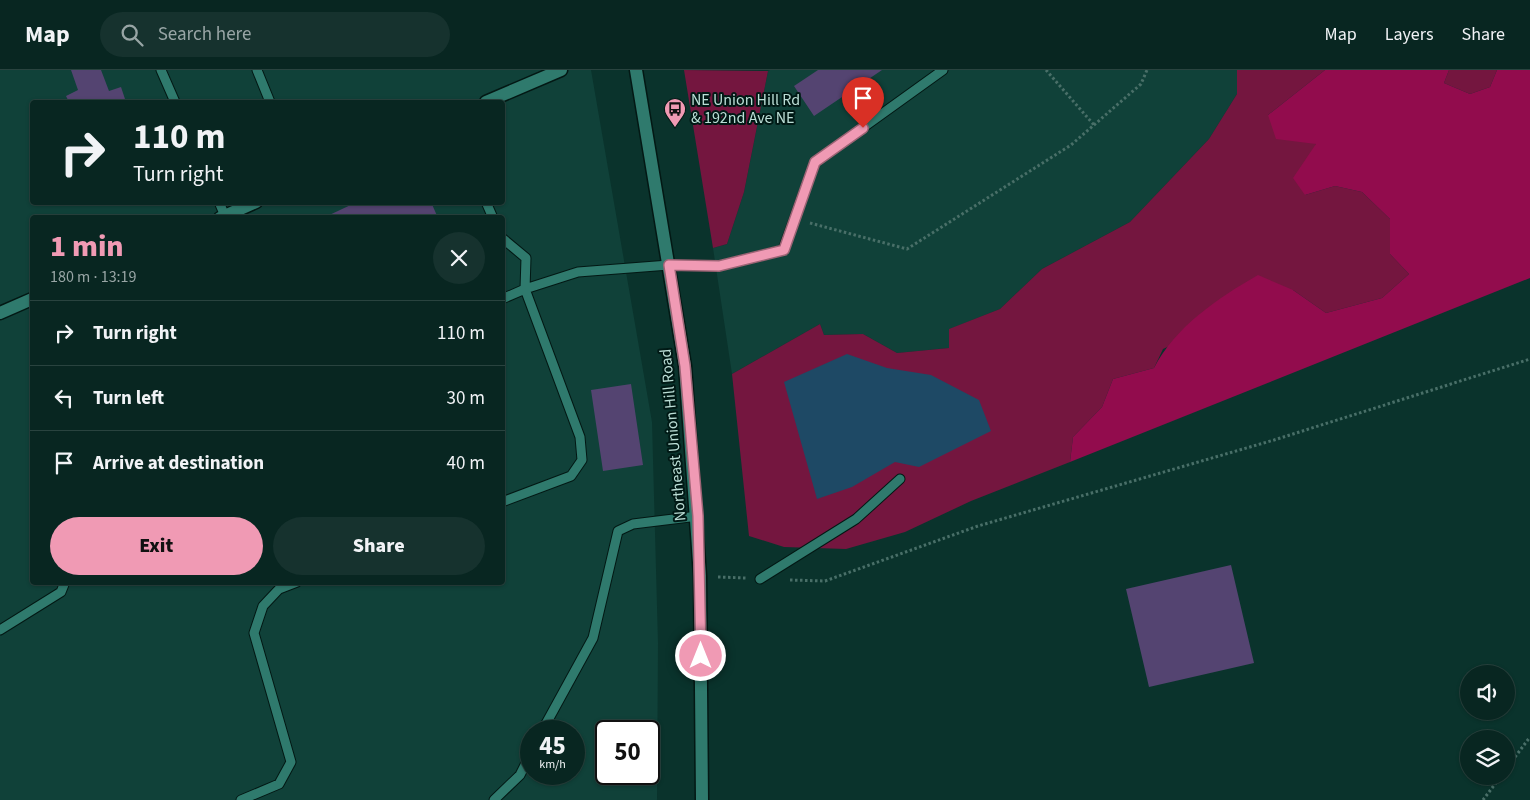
<!DOCTYPE html>
<html lang="en">
<head>
<meta charset="utf-8">
<style>
  :root { --surface:#082621; --page:#16322e; --text:#f1f3f6; --muted:#98a5a5; --line:#29433f; --accent:#f09ab4 }
  body { margin:0; font-family:"Source Sans 3",sans-serif; background:var(--page); color:var(--text); height:100vh; display:flex; flex-direction:column; font-size:19px; white-space:nowrap }
  * { box-sizing:border-box; margin:0 }
  p { font-size:16px; color:var(--muted) }
  .icon { flex:none; width:28px; height:28px; fill:none; stroke:currentColor; stroke-width:2; stroke-linecap:round; stroke-linejoin:round }
  .map { position:relative; flex:1; overflow:hidden }
  .panel { position:absolute; left:30px; top:145px; width:475px; height:370px; display:flex; flex-direction:column; background:var(--surface); border-radius:5px; box-shadow:0 1px 4px #0004,0 0 0 1px var(--line) }
  .panel>* { flex:none }
  .top-card { position:absolute; left:30px; top:30px; width:475px; height:105px; border-radius:5px; box-shadow:0 1px 4px #0004,0 0 0 1px var(--line); background:#082621; color:var(--text); overflow:hidden }
  .tools { position:absolute; left:1460px; top:595px; display:grid; gap:10px }
  .tools a { display:grid; place-items:center; width:55px; height:55px; border-radius:50%; background:var(--surface); box-shadow:0 1px 4px #0004,0 0 0 1px var(--line); font-size:25px }
  .speed { position:absolute; left:520px; top:650px; display:flex; gap:10px; font-size:25px; font-weight:700; text-align:center }
  .speed>* { display:grid; place-content:center; width:65px; height:65px; border-radius:50%; background:var(--surface); box-shadow:0 1px 4px #0004,0 0 0 1px var(--line); line-height:1 }
  .speed small { font-size:12px; font-weight:400 }
  .speed .limit { border:2px solid #111; border-radius:8px; background:#fff; color:#111 }
  .pin { position:absolute; display:grid; place-items:center; width:42px; height:42px; color:#fff; margin:-51px -21px; border-radius:50% 50% 50% 0; rotate:-45deg; box-shadow:0 0 5px #0007 }
  .pin .icon { rotate:45deg }
  .me { position:absolute; width:55px; margin:-28px; rotate:0deg; stroke-linejoin:round; filter:drop-shadow(0 0 4px #0008) }
  .turn { display:flex; align-items:center; gap:18px; height:105px; padding:0 20px; font-size:22px }
  .turn .icon { width:65px; height:65px; stroke-width:2.5 }
  .turn b { display:block; font-size:35px; line-height:42px }
  .round { display:grid; place-items:center; flex:none; width:52px; height:52px; border-radius:26px; background:var(--page) }
  .summary { display:flex; align-items:center; justify-content:space-between; height:85px; padding:0 20px }
  h1 { font-size:30px; font-weight:800; line-height:38px; color:var(--accent) }
  .cta { display:flex; gap:10px; margin-top:auto; padding:10px 20px }
  .cta a { flex:1; height:58px; border-radius:30px; background:var(--accent); color:#111; font-size:20px; font-weight:800; line-height:58px; text-align:center }
  .cta a+a { background:var(--page); color:var(--text) }
  ul { padding:0; list-style:none }
  li { display:flex; align-items:center; gap:15px; height:65px; padding:0 20px; border-top:1px solid var(--line) }
  li div { flex:1 }
  li b { display:block; font-size:19px }
  li em { font-style:normal }
  header { display:flex; align-items:center; gap:30px; box-sizing:border-box; height:70px; padding:0 25px; background:var(--surface); border-bottom:1px solid var(--line) }
  header strong { font-size:24px }
  nav { display:flex; gap:28px; margin-inline-start:auto; font-size:18px }
  .search { width:350px; height:45px; background:var(--page); display:flex; align-items:center; gap:12px; box-sizing:border-box; padding:0 18px; border-radius:28px; color:var(--muted); font-size:19px }
  .map>svg:first-child { display:block }
  .built { fill:#104139; fill-rule:evenodd }
  .green { fill:#74163f }
  .forest { fill:#920c4d }
  .water { fill:#1e4965 }
  .building { fill:#544471 }
  .lines { fill:none; stroke-linecap:round; stroke-linejoin:round }
  .lane-casing { stroke:#031814; stroke-width:11 }
  .street-casing { stroke:#031814; stroke-width:15 }
  .secondary-casing { stroke:#031814; stroke-width:15 }
  .path { stroke:#496f68; stroke-width:3; stroke-dasharray:2.5 2.5; stroke-linecap:butt }
  .lane { stroke:#2f7a6d; stroke-width:9 }
  .street { stroke:#2f7a6d; stroke-width:12 }
  .secondary { stroke:#2f7a6d; stroke-width:12 }
  .route-casing { stroke:#9c6475; stroke-width:12 }
  .route { stroke:#f09ab4; stroke-width:9 }
  .labels { text-anchor:middle; dominant-baseline:central; stroke-width:4; stroke-linejoin:round; paint-order:stroke }
  .poi-label { font-size:16px; fill:#bbded6; stroke:#001915; text-anchor:start }
  .street-label { font-size:16px; fill:#bbded6; stroke:#001915 }
</style>
</head>
<body>
<header>
<strong>Map</strong>
<div class="search"><svg class="icon" aria-label="search" viewBox="0 0 24 24"><circle cx="10" cy="10" r="6"/><path d="M15 15l6 6"/></svg>Search here</div>
<nav><a>Map</a><a>Layers</a><a>Share</a></nav>
</header>
<div class="map">
<svg width="1530" height="730" viewBox="0 0 1530 730">
  <rect width="100%" height="100%" fill="#0a332c"/>
  <!-- built -->
  <path class="built" d="M0,0H591L652,352L658,573L657,730H0ZM32,32H502V132H32ZM32,148H502V512H32ZM531,661H574V704H531ZM606,661H649V704H606Z
    M770,0H1237V24L1209,69L1130,152L1042,199L1000,239L950,259L949,278L897,283L863,264L824,265L820,254L732,304L713,178L727,174L744,122L768,1Z"/>
  <!-- green -->
  <path class="green" d="M684,0L768,1L744,122L727,174L713,178Z
    M1237,0H1325L1268,45L1316,74L1305,125L1335,116L1362,122L1390,149V184L1409,204L1382,228L1326,243L1293,220L1163,279L1154,298L1113,309L1102,337L1073,367L1070,392L971,431L905,462L846,479L784,477L749,466L732,304L820,254L824,265L863,264L897,283L949,278V259L1000,239L1042,199L1130,152L1209,69L1237,24Z
    M1449,0H1497L1490,17L1470,24L1444,13Z"/>
  <!-- forest -->
  <path class="forest" d="M1325,0H1449L1444,13L1470,24L1490,17L1497,0H1530V208L1070,392L1073,367L1102,337L1113,309L1154,298C1175,257 1218,228 1258,205L1293,220L1326,243L1382,228L1409,204L1390,184V149L1362,122L1335,116L1305,125L1293,108L1316,74L1276,69L1268,45Z"/>
  <!-- water -->
  <path class="water" d="M847,284L887,298L931,305L979,330L991,361L919,397L895,392L852,417L817,429L784,312Z"/>
  <!-- building -->
  <path class="building" d="M71,0H101L109,21L121,17L126,32H93L92,29L83,32H69L66,26L78,20Z
    M818,0H882L814,46L794,16Z
    M357,132H431L438,148H323Z
    M631,314L643,395L603,401L591,320Z
    M1231,495L1254,593L1149,617L1126,519Z"/>
  <g class="lines">
    <!-- lane casing -->
    <g class="lane-casing">
      <path id="lane" d="M161,0L175,32
        M257,0L270,32
        M219,132L225,146
        M486,132L493,148
        M502,168L526,188L525,219L580,367L582,390L571,406L502,432
        M502,229L525,219L578,202L669,195L719,196L783,180L815,92L943,0
        M760,509L856,449L900,409
        M0,560L61,522L65,512
        M542,661L593,568L618,461L633,454L698,446
        M241,730L279,714L291,692L254,563L263,536L279,519L297,512
        M494,730L520,705L531,683"/>
    </g>
    <!-- street casing -->
    <g class="street-casing">
      <path id="street" d="M486,32L561,0
        M220,148L256,132
        M0,243L32,229"/>
    </g>
    <!-- secondary casing -->
    <g class="secondary-casing">
      <path id="secondary" d="M636,0L685,296L700,506L702,730"/>
    </g>
    <!-- path -->
    <path class="path" d="M1046,0L1094,55
      M810,153L907,179L1071,75L1141,14L1147,0
      M718,507L746,508
      M790,510L825,511L978,456L1274,370L1530,289
      M1506,699L1530,667
      M1483,730L1501,706"/>
    <!-- lane -->
    <use href="#lane" class="lane"/>
    <!-- street -->
    <use href="#street" class="street"/>
    <!-- secondary -->
    <use href="#secondary" class="secondary"/>
  </g>
  <g class="lines">
    <!-- route casing -->
    <g class="route-casing">
      <path id="route" d="M701,586L698,446L685,296L669,195L719,196L784,180L815,92L863,58"/>
    </g>
    <!-- route -->
    <use href="#route" class="route"/>
  </g>
  <!-- icons -->
  <defs>
    <g id="bus-pin" transform="scale(1.125)"><path d="M0 17L-7.5 6A9.5 9.5 0 1 1 7.5 6Z" fill="#f09ab4" stroke="#001915"/><path d="M-5-6H5V4H4V6H2V4H-2V6H-4V4H-5ZM-3.5-4V0h7V-4ZM-3.5 1.2v1.5H-2V1.2ZM2 1.2v1.5H3.5V1.2Z" fill="#111"/></g>
  </defs>
  <g fill-rule="evenodd">
    <use href="#bus-pin" x="675" y="39"/>
  </g>
  <g class="labels">
    <!-- poi labels -->
    <g class="poi-label">
      <text x="691" y="30">NE Union Hill Rd<tspan x="691" dy="18">&amp; 192nd Ave NE</tspan></text>
    </g>
    <!-- street labels -->
    <g class="street-label">
      <text transform="translate(673 365) rotate(-95)">Northeast Union Hill Road</text>
    </g>
  </g>
</svg>
<div class="tools">
<a><svg class="icon" aria-label="sound" viewBox="0 0 24 24"><path d="M4 9h4l5-4v14l-5-4H4zM17 9q2 3 0 6"/></svg></a>
<a><svg class="icon" aria-label="layers" viewBox="0 0 24 24"><path d="M12 4l9 5-9 5-9-5zM3 14l9 5 9-5"/></svg></a>
</div>
<div class="speed"><div>45<small>km/h</small></div><div class="limit">50</div></div>
<div class="pin" style="left:863px;top:58px;background:#d93025"><svg class="icon" aria-label="arrive" viewBox="0 0 24 24"><path d="M6 21V4h12l-3 4 3 4H6"/></svg></div>
<svg class="me" style="left:701px;top:586px" viewBox="-20 -20 40 40"><circle r="17" fill="#f09ab4" stroke="#fff" stroke-width="3"/><path d="M0-11L8 9 0 5-8 9z" fill="#fff"/></svg>
<div class="top-card">
<div class="turn"><svg class="icon" aria-label="right" viewBox="0 0 24 24"><path d="M7 20v-9h11M14 6l5 5-5 5"/></svg><div><b>110 m</b>Turn right</div></div>
</div>
<section class="panel">
<div class="summary"><div><h1>1 min</h1><p>180 m · 13:19</p></div><a class="round"><svg class="icon" aria-label="close" viewBox="0 0 24 24"><path d="M6 6l12 12M18 6L6 18"/></svg></a></div>
<ul>
<li><svg class="icon" aria-label="right" viewBox="0 0 24 24"><path d="M7 20v-9h11M14 6l5 5-5 5"/></svg><div><b>Turn right</b></div><em>110 m</em></li>
<li><svg class="icon" aria-label="left" viewBox="0 0 24 24"><path d="M17 20v-9H6M10 6l-5 5 5 5"/></svg><div><b>Turn left</b></div><em>30 m</em></li>
<li><svg class="icon" aria-label="arrive" viewBox="0 0 24 24"><path d="M6 21V4h12l-3 4 3 4H6"/></svg><div><b>Arrive at destination</b></div><em>40 m</em></li>
</ul>
<div class="cta"><a>Exit</a><a>Share</a></div>
</section>
</div>
</body>
</html>
